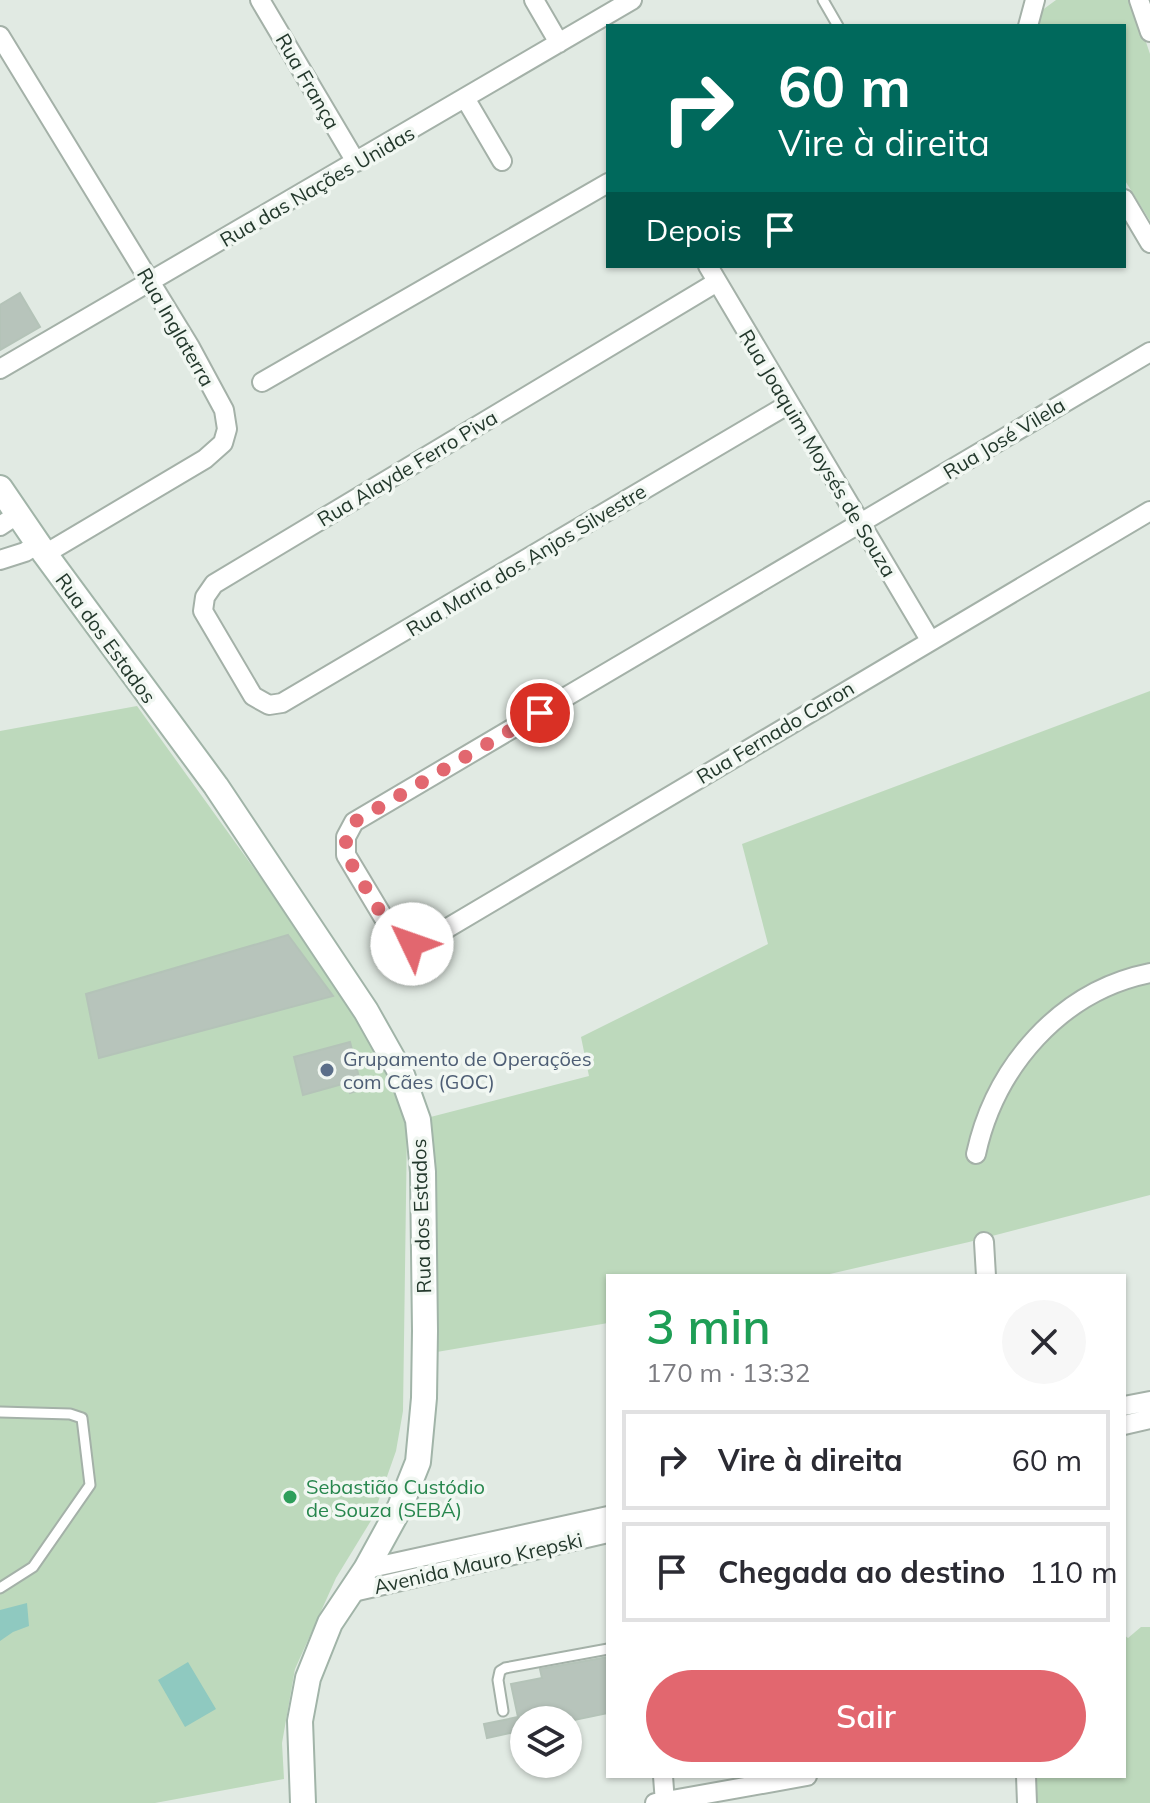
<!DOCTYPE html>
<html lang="pt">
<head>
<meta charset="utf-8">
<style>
  :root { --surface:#fff; --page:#f7f7f7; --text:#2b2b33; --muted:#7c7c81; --line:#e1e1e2; --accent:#e2676f }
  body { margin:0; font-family:Mulish,sans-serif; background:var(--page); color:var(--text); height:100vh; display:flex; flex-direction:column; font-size:30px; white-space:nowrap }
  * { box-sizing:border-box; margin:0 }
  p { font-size:26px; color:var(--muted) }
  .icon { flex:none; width:44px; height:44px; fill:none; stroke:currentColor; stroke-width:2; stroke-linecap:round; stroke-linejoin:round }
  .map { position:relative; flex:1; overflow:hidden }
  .side { position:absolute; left:606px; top:1274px; width:520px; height:504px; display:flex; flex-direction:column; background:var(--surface); border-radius:0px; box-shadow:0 2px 6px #0004 }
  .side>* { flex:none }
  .hud { position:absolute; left:606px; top:24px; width:520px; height:244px; border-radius:0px; box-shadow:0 2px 6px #0004; background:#00695c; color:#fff; overflow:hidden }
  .buttons { position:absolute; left:510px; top:1706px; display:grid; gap:16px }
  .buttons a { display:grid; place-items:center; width:72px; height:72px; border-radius:50%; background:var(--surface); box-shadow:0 2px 6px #0004; font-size:40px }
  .pin { position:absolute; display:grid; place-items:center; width:68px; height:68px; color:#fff; margin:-34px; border:4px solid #fff; border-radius:50%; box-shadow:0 2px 8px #0007 }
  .me { position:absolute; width:88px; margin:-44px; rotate:312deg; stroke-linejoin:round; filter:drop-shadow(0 0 6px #0008) }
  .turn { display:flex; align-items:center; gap:28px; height:168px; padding:0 40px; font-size:36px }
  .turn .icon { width:104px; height:104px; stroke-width:2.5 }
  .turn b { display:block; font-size:56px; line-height:68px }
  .then { display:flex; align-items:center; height:76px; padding:0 40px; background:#0003; gap:16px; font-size:30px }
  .round { display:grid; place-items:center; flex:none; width:84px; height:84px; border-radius:42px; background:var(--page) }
  .summary { display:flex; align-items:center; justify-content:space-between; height:136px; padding:0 40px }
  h1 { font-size:48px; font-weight:600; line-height:60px; color:#1e9e55 }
  .primary-button { display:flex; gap:16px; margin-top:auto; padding:16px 40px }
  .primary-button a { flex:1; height:92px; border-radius:48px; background:var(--accent); color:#fff; font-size:32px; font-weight:600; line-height:92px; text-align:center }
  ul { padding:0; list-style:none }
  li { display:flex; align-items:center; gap:24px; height:100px; margin:0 16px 12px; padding:0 24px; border:4px solid var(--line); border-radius:0px }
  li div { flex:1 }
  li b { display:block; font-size:30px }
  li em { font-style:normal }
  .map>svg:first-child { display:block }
  .green { fill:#bdd9bc }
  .water { fill:#8fc9c0 }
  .building { fill:#b7c4bb; stroke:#b4c3b8; stroke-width:2 }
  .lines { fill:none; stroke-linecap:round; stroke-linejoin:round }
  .lane-casing { stroke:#a4b1a8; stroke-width:13 }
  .street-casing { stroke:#a4b1a8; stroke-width:22 }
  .secondary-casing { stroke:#a1b4a8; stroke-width:28 }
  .lane { stroke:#fff; stroke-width:9 }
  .street { stroke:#fff; stroke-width:18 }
  .secondary { stroke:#fff; stroke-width:24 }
  .route { stroke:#e2676f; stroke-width:14; stroke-dasharray:0 25.2 }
  .service-dot { fill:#5c6f8a; stroke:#f1f7f2; stroke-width:3 }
  .leisure-dot { fill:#2e9e5b; stroke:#f1f7f2; stroke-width:3 }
  .labels { text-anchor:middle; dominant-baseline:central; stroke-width:7; stroke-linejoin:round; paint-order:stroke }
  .street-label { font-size:20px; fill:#23382c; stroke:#f1f7f2 }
  .service-label { font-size:20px; fill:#4e5e75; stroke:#f1f7f2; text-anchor:start }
  .leisure-label { font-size:20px; fill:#27864d; stroke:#f1f7f2; text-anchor:start }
</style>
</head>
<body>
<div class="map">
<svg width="1150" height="1803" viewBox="0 0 1150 1803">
  <rect width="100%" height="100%" fill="#e1eae3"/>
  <!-- green -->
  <path class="green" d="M1056,0H1132L1150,54V221L1124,179V26H1038L1041,11Z
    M1150,691V1195L969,1242L821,1276H608V1323L425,1354L415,1121L589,1076L581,1037L768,944L742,844Z
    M137,706L366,1024L403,1105L407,1128L403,1411L396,1451L372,1519L336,1578L295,1669L282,1743L284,1779L155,1803H0V731Z
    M1141,1627H1150V1803H1027L1023,1776H1124V1635L1128,1638Z"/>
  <!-- water -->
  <path class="water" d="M27,1603L29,1626L13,1632L0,1641V1610Z
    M188,1662L216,1709L185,1727L158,1680Z"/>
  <!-- building -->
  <path class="building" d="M20,293L40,327L0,350V305Z
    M288,935L333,996L99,1058L86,994Z
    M350,1042L362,1089L350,1093L346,1083L303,1095L294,1057Z
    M608,1657V1713L574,1720H524V1730L487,1738L484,1724L518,1717L511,1684L542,1678L540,1669Z"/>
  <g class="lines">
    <!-- lane casing -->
    <g class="lane-casing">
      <path id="lane" d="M823,0L838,26
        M0,1412L70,1414L82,1418L90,1485L33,1567L0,1588
        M503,1711L498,1680L500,1671L505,1668L608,1649"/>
    </g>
    <!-- street casing -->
    <g class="street-casing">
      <path id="street" d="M260,0L356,162
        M534,0L559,43
        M1139,0L1150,32
        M1028,26L1035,0
        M0,36L190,347L224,410L227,429L223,443L205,459L45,554
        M465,98L502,161
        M1124,199L1150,243
        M708,266L930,640
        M717,282L214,584L205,597L203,611L253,696L269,705L282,703L789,404
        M1150,352L354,822L346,837V855L391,930C401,940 409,944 424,942L1150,511
        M0,369L632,0
        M262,382L608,183
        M0,526L18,514
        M0,560L25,552L38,544
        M976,1154C995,1067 1060,991 1150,973
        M984,1242L986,1276
        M1124,1406L1150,1401
        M1124,1425L1150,1419
        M366,1569L608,1516
        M349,1593L608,1533
        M663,1776L665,1803
        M1026,1776L1027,1803
        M655,1803L807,1776"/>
    </g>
    <!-- secondary casing -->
    <g class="secondary-casing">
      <path id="secondary" d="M0,488L45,554L216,786L366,1011L402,1075L418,1120L423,1172L425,1331L424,1398L418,1462L400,1507L366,1569L330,1623L308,1678L300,1721L303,1803"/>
    </g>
    <!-- lane -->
    <use href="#lane" class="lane"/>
    <!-- street -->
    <use href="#street" class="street"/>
    <!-- secondary -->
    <use href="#secondary" class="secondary"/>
  </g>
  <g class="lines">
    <!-- route -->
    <path class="route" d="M412,944L399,938L391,930L346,855V837L354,822L540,713"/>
  </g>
  <!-- markers -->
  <circle class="service-dot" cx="327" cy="1070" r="8"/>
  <circle class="leisure-dot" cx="290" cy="1497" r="8"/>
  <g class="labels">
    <!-- street labels -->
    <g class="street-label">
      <text transform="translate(308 81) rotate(60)">Rua França</text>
      <text transform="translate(317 186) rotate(-30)">Rua das Nações Unidas</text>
      <text transform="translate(176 327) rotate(60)">Rua Inglaterra</text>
      <text transform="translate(1004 438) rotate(-31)">Rua José Vilela</text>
      <text transform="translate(818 453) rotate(59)">Rua Joaquim Moysés de Souza</text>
      <text transform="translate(407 468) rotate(-31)">Rua Alayde Ferro Piva</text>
      <text transform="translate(526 560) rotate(-31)">Rua Maria dos Anjos Silvestre</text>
      <text transform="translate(106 638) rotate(54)">Rua dos Estados</text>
      <text transform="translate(775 732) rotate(-31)">Rua Fernado Caron</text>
      <text transform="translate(421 1216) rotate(-92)">Rua dos Estados</text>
      <text transform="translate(478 1563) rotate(-13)">Avenida Mauro Krepski</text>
    </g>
    <!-- service labels -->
    <g class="service-label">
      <text x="343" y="1058">Grupamento de Operações<tspan x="343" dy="23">com Cães (GOC)</tspan></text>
    </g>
    <!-- leisure labels -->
    <g class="leisure-label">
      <text x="306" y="1486">Sebastião Custódio<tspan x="306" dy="23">de Souza (SEBÁ)</tspan></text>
    </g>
  </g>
</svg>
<div class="buttons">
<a><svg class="icon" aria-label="layers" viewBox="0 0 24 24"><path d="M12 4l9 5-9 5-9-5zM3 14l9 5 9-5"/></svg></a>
</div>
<div class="pin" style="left:540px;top:713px;background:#d93025"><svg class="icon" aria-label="arrive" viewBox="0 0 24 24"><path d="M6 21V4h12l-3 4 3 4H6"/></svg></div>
<svg class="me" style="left:412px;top:944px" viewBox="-20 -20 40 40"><circle r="19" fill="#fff"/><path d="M0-13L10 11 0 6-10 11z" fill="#e2676f"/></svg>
<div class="hud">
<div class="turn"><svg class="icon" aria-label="right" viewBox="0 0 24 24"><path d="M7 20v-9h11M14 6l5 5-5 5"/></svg><div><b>60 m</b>Vire à direita</div></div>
<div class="then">Depois<svg class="icon" aria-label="arrive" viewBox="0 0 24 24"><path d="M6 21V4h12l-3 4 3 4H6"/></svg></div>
</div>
<section class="side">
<div class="summary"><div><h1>3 min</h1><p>170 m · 13:32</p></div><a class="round"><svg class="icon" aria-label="close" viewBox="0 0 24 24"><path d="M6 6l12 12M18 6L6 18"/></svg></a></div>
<ul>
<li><svg class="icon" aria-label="right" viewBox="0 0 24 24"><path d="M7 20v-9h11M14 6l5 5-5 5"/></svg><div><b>Vire à direita</b></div><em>60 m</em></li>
<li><svg class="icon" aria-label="arrive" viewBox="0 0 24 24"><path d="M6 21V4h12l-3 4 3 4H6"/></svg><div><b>Chegada ao destino</b></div><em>110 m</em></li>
</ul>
<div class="primary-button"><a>Sair</a></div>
</section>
</div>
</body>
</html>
